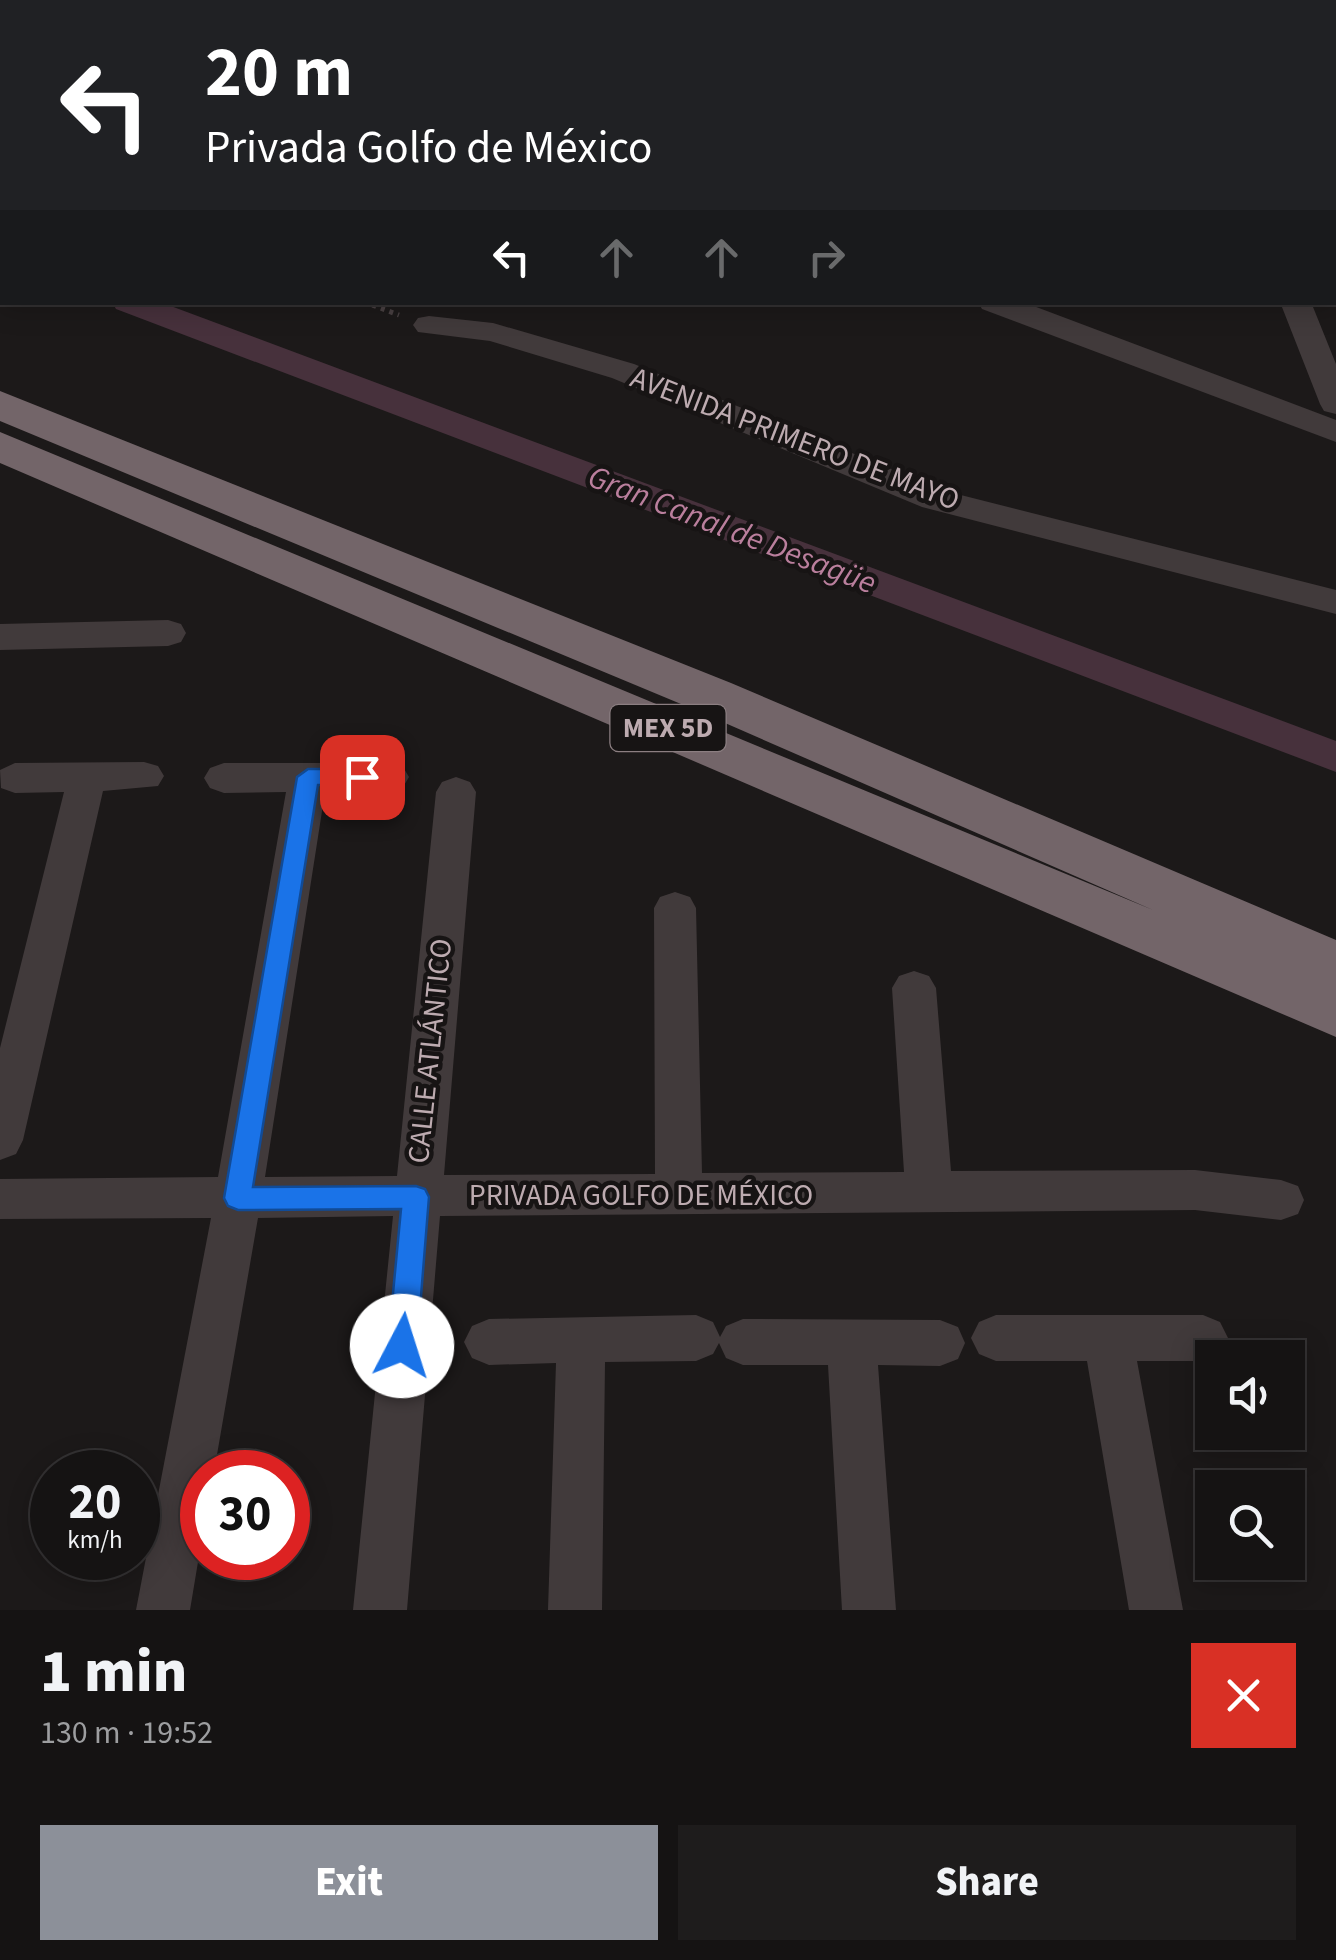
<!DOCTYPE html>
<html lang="en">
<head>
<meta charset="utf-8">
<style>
  :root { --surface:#151313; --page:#1e1c1c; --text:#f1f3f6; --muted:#9d9ea0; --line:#343233; --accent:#8c9099 }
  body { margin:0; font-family:"Source Sans 3",sans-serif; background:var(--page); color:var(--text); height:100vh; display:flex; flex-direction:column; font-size:38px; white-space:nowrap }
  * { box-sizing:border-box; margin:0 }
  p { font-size:32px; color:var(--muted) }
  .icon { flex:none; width:55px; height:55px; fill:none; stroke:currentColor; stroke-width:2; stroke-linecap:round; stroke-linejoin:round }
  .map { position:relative; height:1610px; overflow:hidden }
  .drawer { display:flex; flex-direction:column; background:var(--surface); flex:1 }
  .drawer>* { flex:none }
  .top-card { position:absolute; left:0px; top:0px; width:1338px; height:305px; box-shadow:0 5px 25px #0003,0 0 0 2px var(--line); background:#202124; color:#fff; overflow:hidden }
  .tools { position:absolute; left:1195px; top:1340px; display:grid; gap:20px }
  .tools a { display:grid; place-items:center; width:110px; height:110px; border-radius:0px; background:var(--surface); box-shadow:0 5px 25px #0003,0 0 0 2px var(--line); font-size:50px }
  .speed { position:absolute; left:30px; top:1450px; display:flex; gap:20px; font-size:50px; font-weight:700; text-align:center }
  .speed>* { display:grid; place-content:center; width:130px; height:130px; border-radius:50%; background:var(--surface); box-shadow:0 5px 25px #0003,0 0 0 2px var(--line); line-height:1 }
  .speed small { font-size:25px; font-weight:400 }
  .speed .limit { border:15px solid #d22; background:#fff; color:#111 }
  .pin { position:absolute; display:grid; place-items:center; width:85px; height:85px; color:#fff; margin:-42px; border-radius:20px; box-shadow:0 5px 15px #0006 }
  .me { position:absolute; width:110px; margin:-55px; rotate:5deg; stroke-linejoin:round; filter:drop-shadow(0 0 8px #0008) }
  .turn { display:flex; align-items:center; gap:35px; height:210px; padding:0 40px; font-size:45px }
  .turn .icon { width:130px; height:130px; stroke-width:2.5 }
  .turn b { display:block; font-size:70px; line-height:85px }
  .lanes { display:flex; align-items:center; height:95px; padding:0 40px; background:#0003; justify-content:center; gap:50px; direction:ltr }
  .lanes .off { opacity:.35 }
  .round { display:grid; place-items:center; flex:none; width:105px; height:105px; border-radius:0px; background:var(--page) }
  .head { display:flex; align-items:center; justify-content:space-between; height:170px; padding:0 40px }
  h1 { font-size:60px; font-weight:800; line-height:75px }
  .primary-button { display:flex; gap:20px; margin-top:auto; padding:20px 40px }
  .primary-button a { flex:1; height:115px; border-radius:0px; background:var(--accent); color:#fff; font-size:40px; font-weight:800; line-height:115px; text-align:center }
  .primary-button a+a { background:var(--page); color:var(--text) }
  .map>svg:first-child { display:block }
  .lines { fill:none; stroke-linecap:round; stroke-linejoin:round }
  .canal { fill:#47313c; fill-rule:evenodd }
  .path { stroke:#494042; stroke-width:5; stroke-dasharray:4 5; stroke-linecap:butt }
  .service { fill:#413a3b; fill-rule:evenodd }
  .minor { fill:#413a3b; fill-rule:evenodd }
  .trunk { fill:#6a5e60; fill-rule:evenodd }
  .motorway { fill:#736569; fill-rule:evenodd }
  .route { fill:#1a73e8; stroke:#114b97; stroke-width:2.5 }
  .labels { text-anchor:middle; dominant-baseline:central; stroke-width:9; stroke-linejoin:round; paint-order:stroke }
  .shield { fill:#171414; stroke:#8b7e81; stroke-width:2.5 }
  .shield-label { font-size:28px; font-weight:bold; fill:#bdabb0 }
  .street-label { font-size:30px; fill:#bdabb0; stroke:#171414 }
  .water-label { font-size:32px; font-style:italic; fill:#ba7f9d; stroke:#171414 }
</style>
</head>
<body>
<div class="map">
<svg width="1336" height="1610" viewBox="0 0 1336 1610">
  <rect width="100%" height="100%" fill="#1c1919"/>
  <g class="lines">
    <!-- canal -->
    <path class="canal" d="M0,244L2,245V265L0,264Z
      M112,302H160L1336,741V772L116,309Z"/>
    <!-- path -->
    <path class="path" d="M364,302L399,315"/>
    <!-- service -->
    <path class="service" d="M777,0H800L801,2H778Z
      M1335,109H1336V118H1335Z"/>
    <!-- minor -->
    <path class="minor" d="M38,0H71L72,2H40Z
      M338,0H374L375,2H340Z
      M1159,0H1185L1186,2H1160Z
      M0,165L2,166V185L0,184Z
      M978,302H1023L1336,420V442L982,309Z
      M1280,302H1311L1336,364V414L1324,411L1320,404Z
      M429,316L493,323L634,364L945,491L1336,590V614L922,507L612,378L490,341L418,332L413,325L418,318Z
      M168,620L181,624L186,633L181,642L168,646L0,650V624Z
      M144,762L158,766L164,776L158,786L103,791L23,1140L16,1154L0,1160V1048L64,792L15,793L1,788L0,770L15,763Z
      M224,763H389L403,767L409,777L403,787L389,791L325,792L265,1177L397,1176L436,792L442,782L456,777L470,782L476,792L444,1175L655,1174L654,908L660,897L675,892L690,897L696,908L702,1173L904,1172L892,988L899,976L914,971L929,976L936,988L951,1171L1195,1170L1281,1180L1298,1186L1304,1200L1298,1214L1281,1220L1195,1210L440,1216L407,1610H353L393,1216L258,1218L214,1472H202V1538L190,1610H136L211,1218L0,1219V1179L218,1177L286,792L224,793L210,788L204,778L210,768Z
      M696,1315L713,1322L720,1337L726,1326L743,1319L940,1320L958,1327L965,1343L958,1359L940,1366L878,1365L896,1610H842L828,1365H743L726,1358L719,1343L713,1354L696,1361L605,1362L602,1610H548L556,1363L489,1365L472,1358L464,1342L472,1326L489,1319Z
      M996,1315H1203L1220,1322L1228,1338L1220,1354L1203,1361H1137L1183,1610H1129L1087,1361H996L979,1354L971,1338L979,1322Z"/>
    <!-- trunk -->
    <path class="trunk" d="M738,0H784L786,2H740Z
      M844,0H890L892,2H846Z
      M1335,87H1336V109H1335Z"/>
    <!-- motorway -->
    <path class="motorway" d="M0,391L731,683L1336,940V1037L0,463V432L1153,910L693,709L0,421Z"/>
  </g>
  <!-- route -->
  <path class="route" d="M308,769H362L373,777L362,785H318L253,1187L416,1186L425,1189L429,1197L417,1346L412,1356L402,1359L393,1356L388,1346L401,1209L238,1210L228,1206L224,1198L297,777Z"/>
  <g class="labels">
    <!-- shield labels -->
    <rect class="shield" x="610.5" y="705" width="115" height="46" rx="8"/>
    <g class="shield-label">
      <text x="668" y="728">MEX 5D</text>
    </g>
    <!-- street labels -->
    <g class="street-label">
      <text transform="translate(795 439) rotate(21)">AVENIDA PRIMERO DE MAYO</text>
      <text transform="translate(430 1051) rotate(-84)">CALLE ATLÁNTICO</text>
      <text x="641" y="1195">PRIVADA GOLFO DE MÉXICO</text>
    </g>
    <!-- water labels -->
    <g class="water-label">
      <text transform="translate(732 530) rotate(21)">Gran Canal de Desagüe</text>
    </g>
  </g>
</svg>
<div class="tools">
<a><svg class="icon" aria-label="sound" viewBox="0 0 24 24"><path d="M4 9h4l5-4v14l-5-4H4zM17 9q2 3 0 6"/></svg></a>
<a><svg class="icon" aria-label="search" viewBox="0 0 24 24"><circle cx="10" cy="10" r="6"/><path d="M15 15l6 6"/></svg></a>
</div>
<div class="speed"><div>20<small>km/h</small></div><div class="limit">30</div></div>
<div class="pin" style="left:362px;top:777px;background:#d93025"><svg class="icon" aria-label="arrive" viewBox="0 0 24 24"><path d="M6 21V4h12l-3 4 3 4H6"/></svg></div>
<svg class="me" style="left:402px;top:1346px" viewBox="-20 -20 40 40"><circle r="19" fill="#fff"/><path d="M0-13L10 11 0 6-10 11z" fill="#1a73e8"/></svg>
<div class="top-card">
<div class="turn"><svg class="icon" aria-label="left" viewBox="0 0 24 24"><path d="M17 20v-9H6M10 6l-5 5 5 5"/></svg><div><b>20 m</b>Privada Golfo de México</div></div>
<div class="lanes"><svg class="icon" aria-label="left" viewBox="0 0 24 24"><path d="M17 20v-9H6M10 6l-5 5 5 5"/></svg><svg class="icon off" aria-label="ahead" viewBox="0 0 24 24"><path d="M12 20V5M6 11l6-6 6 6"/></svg><svg class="icon off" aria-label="ahead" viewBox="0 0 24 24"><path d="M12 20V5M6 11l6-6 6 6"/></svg><svg class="icon off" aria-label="right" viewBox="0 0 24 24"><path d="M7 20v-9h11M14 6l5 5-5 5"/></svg></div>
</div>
</div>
<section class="drawer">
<div class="head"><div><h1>1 min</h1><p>130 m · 19:52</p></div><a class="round" style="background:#d93025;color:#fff"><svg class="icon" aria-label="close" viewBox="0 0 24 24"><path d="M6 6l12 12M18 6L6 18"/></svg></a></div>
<div class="primary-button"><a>Exit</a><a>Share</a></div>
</section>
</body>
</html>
